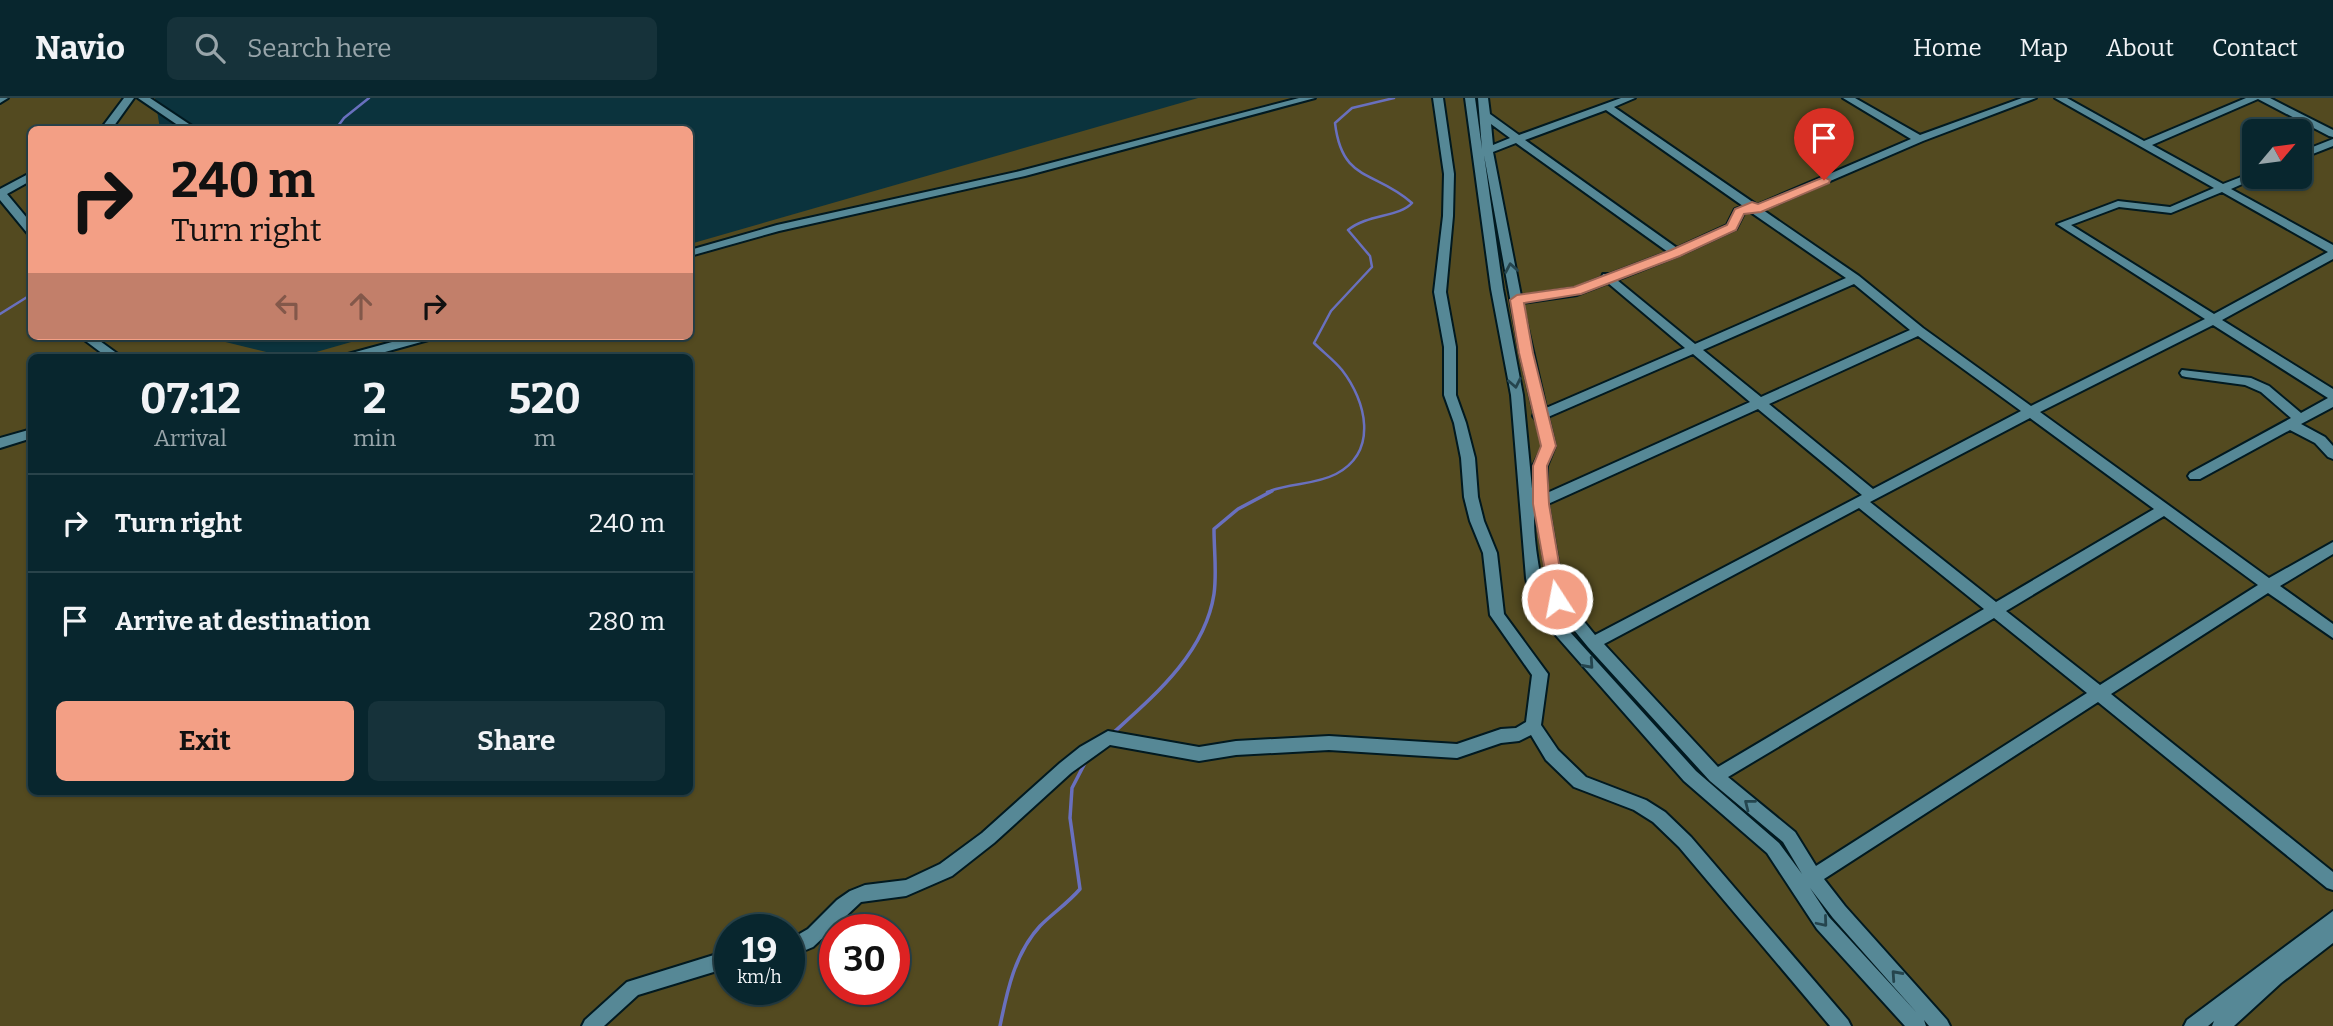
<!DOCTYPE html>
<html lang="en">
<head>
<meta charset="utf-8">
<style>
  :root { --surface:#08262e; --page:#16323a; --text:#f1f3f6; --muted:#98a5aa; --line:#29434a; --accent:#f39f85 }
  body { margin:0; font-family:Bitter,serif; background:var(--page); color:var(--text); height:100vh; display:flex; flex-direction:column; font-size:26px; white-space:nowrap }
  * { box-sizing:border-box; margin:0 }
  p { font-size:23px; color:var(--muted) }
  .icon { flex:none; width:38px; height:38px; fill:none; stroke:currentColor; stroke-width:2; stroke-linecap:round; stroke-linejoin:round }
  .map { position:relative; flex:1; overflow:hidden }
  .sheet { position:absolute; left:28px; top:256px; width:665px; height:441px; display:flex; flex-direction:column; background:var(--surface); border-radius:10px; box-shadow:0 2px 5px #0004,0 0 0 2px var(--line) }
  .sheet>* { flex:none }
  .top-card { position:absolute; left:28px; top:28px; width:665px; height:214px; border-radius:10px; box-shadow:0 2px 5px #0004,0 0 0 2px var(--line); background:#f39f85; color:#111; overflow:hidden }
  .needle { width:46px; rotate:61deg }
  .tools { position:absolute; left:2242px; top:21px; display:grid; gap:14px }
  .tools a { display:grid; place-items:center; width:70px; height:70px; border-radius:10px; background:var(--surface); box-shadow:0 2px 5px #0004,0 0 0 2px var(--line); font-size:35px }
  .speed { position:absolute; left:714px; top:816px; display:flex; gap:14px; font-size:35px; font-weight:700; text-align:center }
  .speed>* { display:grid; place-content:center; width:91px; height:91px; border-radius:50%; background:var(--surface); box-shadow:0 2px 5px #0004,0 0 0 2px var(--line); line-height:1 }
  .speed small { font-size:18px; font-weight:400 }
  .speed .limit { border:10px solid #d22; background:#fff; color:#111 }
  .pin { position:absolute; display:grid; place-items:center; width:60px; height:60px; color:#fff; margin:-72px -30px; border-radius:50% 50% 50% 0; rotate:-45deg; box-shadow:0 0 7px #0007 }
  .pin .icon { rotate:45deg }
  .me { position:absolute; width:77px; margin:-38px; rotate:349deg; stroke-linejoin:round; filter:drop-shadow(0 0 5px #0008) }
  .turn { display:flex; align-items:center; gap:24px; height:147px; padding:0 28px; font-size:32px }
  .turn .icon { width:91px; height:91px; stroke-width:2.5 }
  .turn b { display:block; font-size:49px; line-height:60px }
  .lanes { display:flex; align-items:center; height:66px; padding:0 28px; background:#0003; justify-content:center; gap:35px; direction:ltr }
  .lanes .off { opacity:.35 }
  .eta { display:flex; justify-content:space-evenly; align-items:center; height:119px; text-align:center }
  .eta b { font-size:42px; font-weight:700; line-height:49px }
  .cta { display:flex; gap:14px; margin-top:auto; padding:14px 28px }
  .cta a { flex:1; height:80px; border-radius:10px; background:var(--accent); color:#111; font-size:28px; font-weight:700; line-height:80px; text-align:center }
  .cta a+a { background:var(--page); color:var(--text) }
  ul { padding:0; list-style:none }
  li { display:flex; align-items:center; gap:21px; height:98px; padding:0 28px; border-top:2px solid var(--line) }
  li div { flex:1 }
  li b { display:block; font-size:26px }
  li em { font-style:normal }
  header { display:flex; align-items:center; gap:42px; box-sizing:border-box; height:98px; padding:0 35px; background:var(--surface); border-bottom:2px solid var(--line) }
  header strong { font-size:33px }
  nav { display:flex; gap:38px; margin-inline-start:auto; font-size:24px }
  .search { width:490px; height:63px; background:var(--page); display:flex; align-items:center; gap:18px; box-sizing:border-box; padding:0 24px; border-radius:10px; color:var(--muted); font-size:26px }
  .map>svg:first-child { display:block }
  .green { fill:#534a20; fill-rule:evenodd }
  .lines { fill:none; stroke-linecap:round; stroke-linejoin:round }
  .stream-far1 { stroke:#6970be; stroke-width:2.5 }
  .stream { stroke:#6970be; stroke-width:3.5 }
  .minor-casing { stroke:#011920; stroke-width:4 }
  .minor { fill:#568896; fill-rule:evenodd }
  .oneway { stroke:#25454e }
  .route { fill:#f39f85; stroke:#9e6756; stroke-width:2 }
</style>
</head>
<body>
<header>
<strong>Navio</strong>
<div class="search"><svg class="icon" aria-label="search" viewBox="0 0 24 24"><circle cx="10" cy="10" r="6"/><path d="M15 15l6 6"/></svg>Search here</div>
<nav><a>Home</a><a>Map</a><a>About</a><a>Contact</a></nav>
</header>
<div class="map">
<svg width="2333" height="928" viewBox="0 0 2333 928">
  <rect width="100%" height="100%" fill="#0b333d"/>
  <!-- green -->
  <path class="green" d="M0,0H155L160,31L32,32V238H201L287,259H32V693H690V259H299L372,238H690V146L1198,0H2333V928H0ZM2254,33H2300V79H2254ZM730,831H789V891H730ZM835,831H894V891H835Z"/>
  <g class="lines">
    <!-- stream-far1 -->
    <path class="stream-far1" d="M335,32L344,20L369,0
      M0,216L32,196
      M1267,394C1289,385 1315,387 1336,376C1379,353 1366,303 1342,272C1334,262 1323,254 1314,245L1331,213L1372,169L1370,158L1348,132C1367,116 1400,119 1412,105C1375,72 1342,85 1335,25L1352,10L1394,0"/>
    <!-- stream -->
    <path class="stream" d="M1113,635C1154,598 1205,555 1214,496C1217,475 1214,453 1214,431L1238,411L1272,393
      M1000,928C1007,893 1015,855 1040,828C1053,815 1068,805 1080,791L1070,720L1072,690L1086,663"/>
    <!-- minor casing -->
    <g class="minor-casing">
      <path id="minor" d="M0,0H8L0,5Z
        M124,0H134L111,32H100Z
        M138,0H150L198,32H185Z
        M1299,0H1315L1025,78L779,133L690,158V152L777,127L1020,73Z
        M1433,0H1443L1454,76L1453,118L1446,194L1456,249V297L1466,325L1475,360L1478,399L1484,423L1497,455L1504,516L1548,576L1541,627L1558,652L1586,679L1646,702L1665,714L1691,739L1848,922L1851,928H1830L1679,749L1653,724L1634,712L1574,689L1546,662L1531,637L1519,643L1501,645L1457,660L1329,652L1236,657L1199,663L1110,647L1071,675L994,745L952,778L906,798L861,804L813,849L789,859V842L808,831L837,802L850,793L865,787L906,782L940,766L982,735L1060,665L1080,649L1108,633L1199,649L1236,643L1329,638L1457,646L1501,631L1516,630L1526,624L1532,577L1490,517L1483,455L1470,423L1464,399L1461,360L1454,325L1444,297V249L1434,194L1443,118L1444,76Z
        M1465,0H1475L1482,51L1478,0H1488L1490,16L1519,37L1621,0H1635L1614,9L1757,107L1911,41L1843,0H1855L1920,37L2022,0H2036L1923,43L1763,112L1859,178L1923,230L2031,308L2205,221L2057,126L2118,103L2170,109L2214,90L2055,0H2067L2144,43L2246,0H2270L2333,32V39L2329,38L2258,1L2152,47L2223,86L2254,74V79H2258L2231,91L2333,147V161L2222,222L2333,291V309L2301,326L2325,339L2333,348V361L2328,359L2315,345L2290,332L2200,381H2190L2188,378L2190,375L2291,320L2261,294L2245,287L2186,279L2182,278L2180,275L2182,272L2251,280L2269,288L2301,315L2328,300L2213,227L2040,314L2269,480L2333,444V456L2280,488L2333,526V540L2268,495L2111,596L2333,774V792L2327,790L2098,604L1824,781L1845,808L1947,922L1950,928H1929L1924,922L1926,928H1905L1817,831L1767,755L1684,683L1538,517L1530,499L1526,480L1511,297L1491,191ZM1606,12L1743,108L1735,111L1727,127L1677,150L1525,42ZM1491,26L1510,40L1493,47ZM1516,45L1668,154L1610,176H1603L1602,179L1575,190L1521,198L1493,54ZM1484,57L1520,255L1534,315L1533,318L1536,322L1543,348L1533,368V401L1523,297L1503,191ZM2222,94L2328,154L2214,216L2071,127L2119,109L2171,115ZM1749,113L1846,180L1695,246L1617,182L1680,157L1736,131L1744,115ZM1608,185L1685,250L1546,310L1522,205L1577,197ZM1854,186L1910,232L1761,299L1703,252ZM1918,238L2021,313L1873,391L1769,306ZM1693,256L1750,304L1547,395V368L1555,348L1548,319ZM1758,311L1862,397L1595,537L1564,499L1548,406ZM2030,320L2154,411L1996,504L1870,404ZM1859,410L1984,511L1718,669L1604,546ZM1535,411L1552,505L1588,549L1710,683L1783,744L1802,776L1779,745L1696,673L1551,513C1541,493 1531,432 1535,411ZM2164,418L2258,487L2100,587L2006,513ZM1994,520L2087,595L1816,768L1795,734L1728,679ZM1810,790L1833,820L1917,915L1829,819Z
        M2333,41V48L2300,61V54Z
        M32,74V82L7,96L32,126V137L28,136L0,102V91Z
        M79,238H93L122,259H107Z
        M414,238H434L432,241L367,259H346L348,256Z
        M32,331V340L0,350V340Z
        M2333,813V845L2281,885L2234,928H2212L2214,923L2208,928H2184L2187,922Z
        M730,852V869L638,897L604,928H582L585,922L627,884Z"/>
    </g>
    <!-- minor -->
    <use href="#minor" class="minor"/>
  </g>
  <!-- one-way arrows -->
  <defs><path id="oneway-chevron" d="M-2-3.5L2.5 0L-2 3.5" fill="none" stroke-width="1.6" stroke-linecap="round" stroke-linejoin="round" transform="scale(1.75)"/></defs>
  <g class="oneway">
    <use href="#oneway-chevron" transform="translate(1511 170) rotate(-100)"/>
    <use href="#oneway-chevron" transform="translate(1515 285) rotate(79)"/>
    <use href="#oneway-chevron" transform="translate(1589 566) rotate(48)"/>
    <use href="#oneway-chevron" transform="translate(1749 706) rotate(-142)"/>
    <use href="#oneway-chevron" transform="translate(1823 824) rotate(50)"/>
    <use href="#oneway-chevron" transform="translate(1896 877) rotate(-132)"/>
  </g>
  <!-- route -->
  <path class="route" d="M1824,79L1830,82L1829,85L1761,114L1744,116L1736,132L1680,158L1581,196L1524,205L1533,255L1556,348L1547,368L1549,406L1565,501L1563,506H1551L1533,406V368L1541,348L1519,255L1510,202L1517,197L1574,189L1671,152L1727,127L1735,111L1752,104L1758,106Z"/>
</svg>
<div class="tools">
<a><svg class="needle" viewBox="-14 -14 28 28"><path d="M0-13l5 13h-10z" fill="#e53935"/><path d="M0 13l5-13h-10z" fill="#98a5aa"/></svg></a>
</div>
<div class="speed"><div>19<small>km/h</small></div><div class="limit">30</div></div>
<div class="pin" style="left:1824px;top:82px;background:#d93025"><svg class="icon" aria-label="arrive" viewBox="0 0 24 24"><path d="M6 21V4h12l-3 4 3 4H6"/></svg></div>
<svg class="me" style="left:1557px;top:501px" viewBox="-20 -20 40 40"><circle r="17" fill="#f39f85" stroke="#fff" stroke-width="3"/><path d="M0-11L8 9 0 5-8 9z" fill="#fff"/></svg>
<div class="top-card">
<div class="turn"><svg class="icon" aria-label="right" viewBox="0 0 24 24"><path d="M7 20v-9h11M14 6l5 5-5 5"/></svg><div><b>240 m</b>Turn right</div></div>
<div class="lanes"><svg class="icon off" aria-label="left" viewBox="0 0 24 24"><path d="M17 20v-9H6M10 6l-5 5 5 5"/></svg><svg class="icon off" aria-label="ahead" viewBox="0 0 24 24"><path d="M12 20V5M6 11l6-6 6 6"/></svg><svg class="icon" aria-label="right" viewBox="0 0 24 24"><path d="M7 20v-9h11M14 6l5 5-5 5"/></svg></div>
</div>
<section class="sheet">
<div class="eta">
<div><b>07:12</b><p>Arrival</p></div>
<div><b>2</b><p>min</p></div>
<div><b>520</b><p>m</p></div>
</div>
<ul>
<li><svg class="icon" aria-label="right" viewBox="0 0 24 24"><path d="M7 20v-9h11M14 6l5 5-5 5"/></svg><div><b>Turn right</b></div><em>240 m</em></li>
<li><svg class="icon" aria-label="arrive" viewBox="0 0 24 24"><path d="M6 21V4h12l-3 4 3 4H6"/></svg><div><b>Arrive at destination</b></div><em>280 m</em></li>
</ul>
<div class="cta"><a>Exit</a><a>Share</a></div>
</section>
</div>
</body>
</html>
